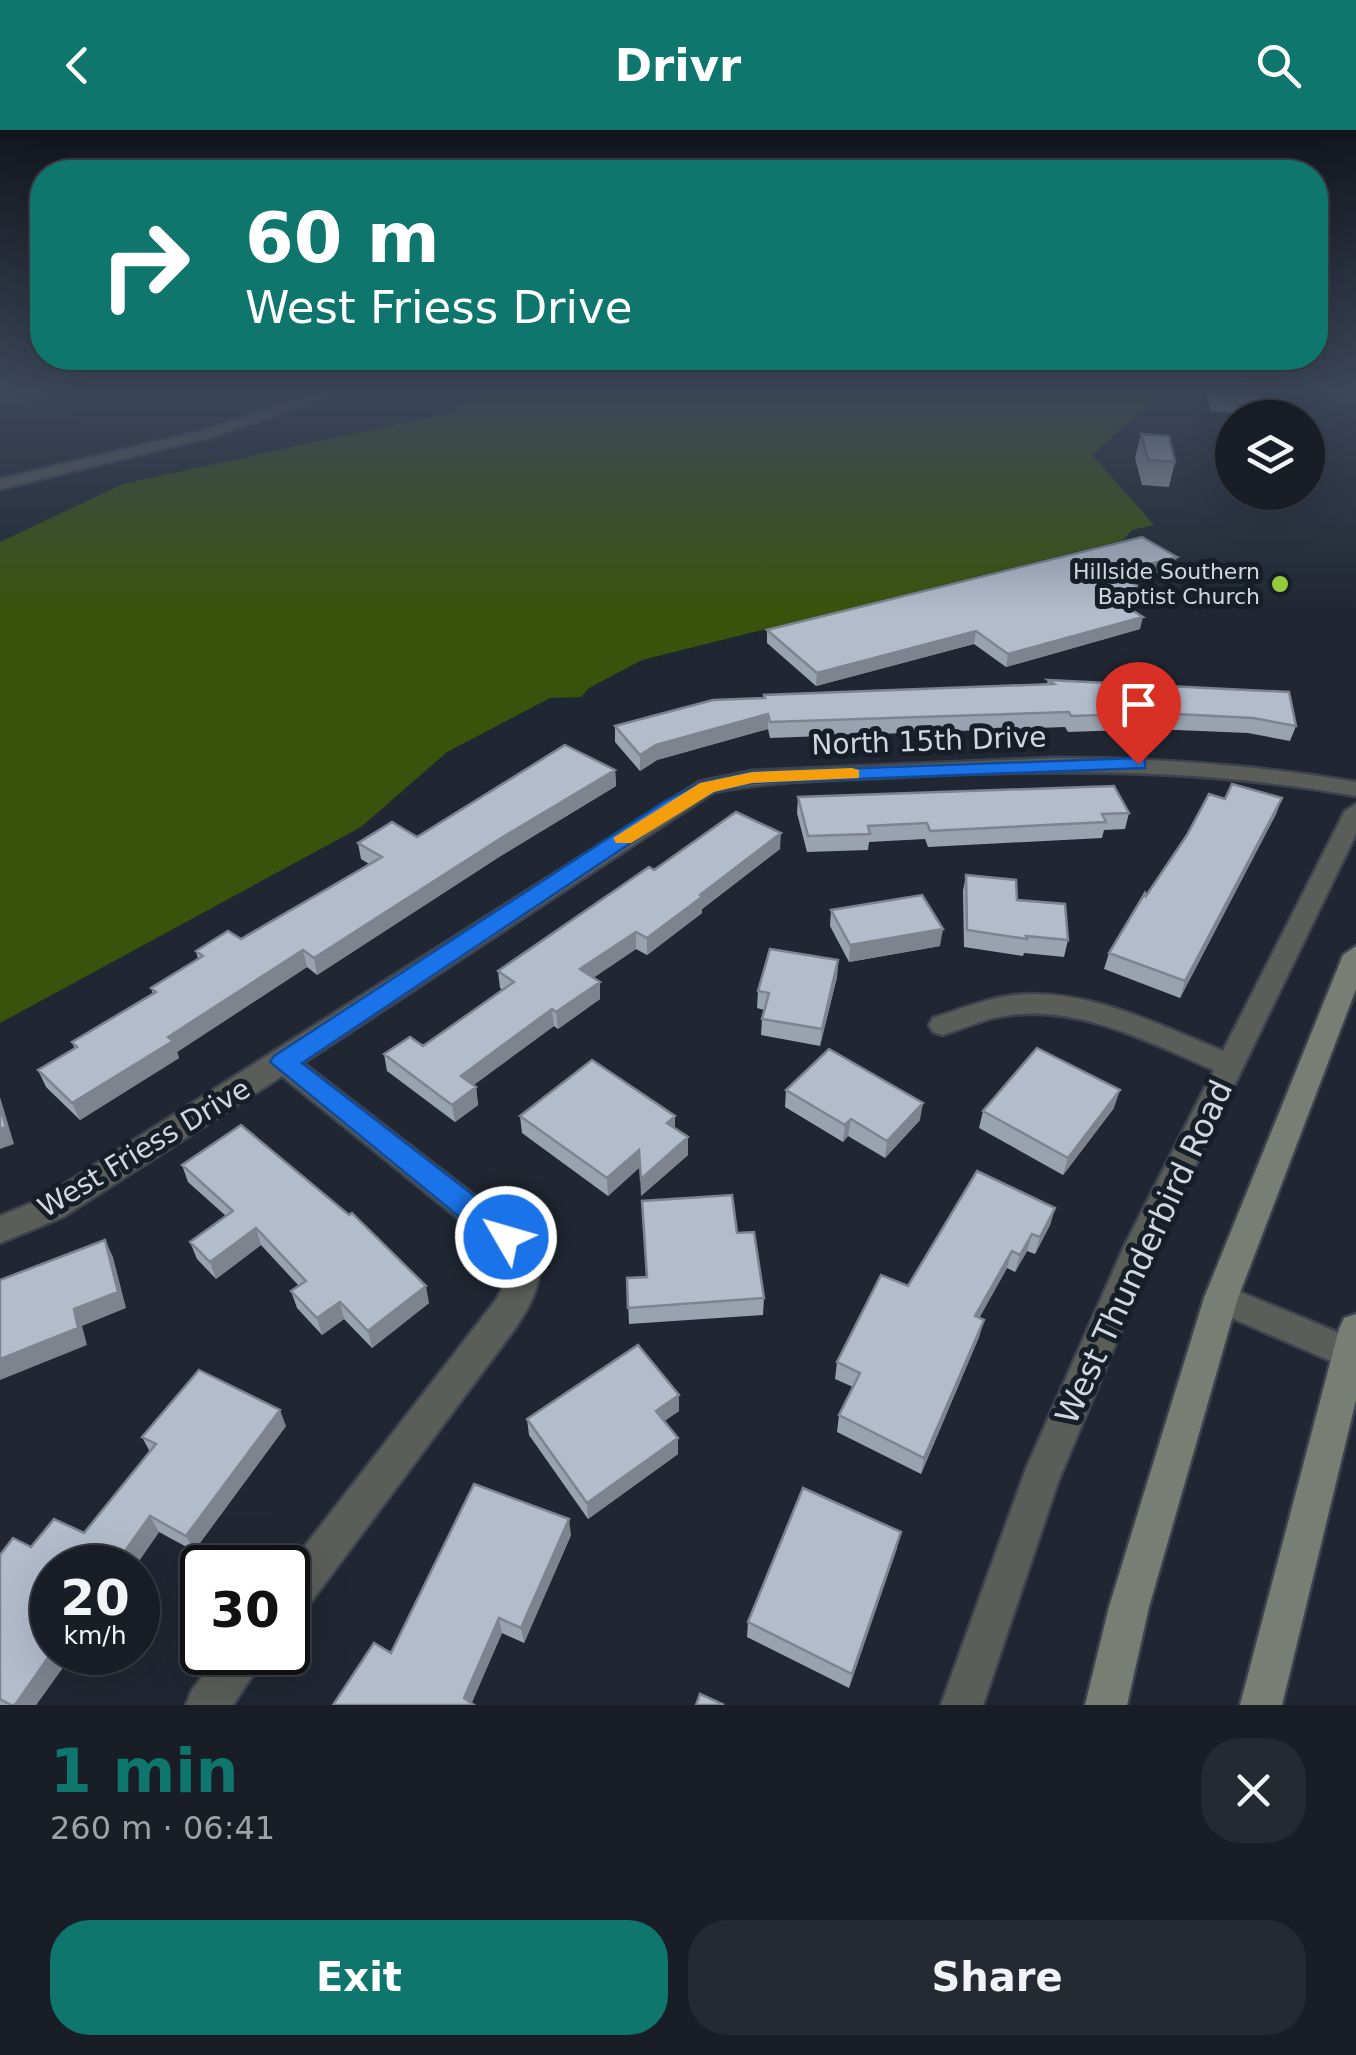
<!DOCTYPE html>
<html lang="en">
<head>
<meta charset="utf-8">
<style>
  :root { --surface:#181d26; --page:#252a32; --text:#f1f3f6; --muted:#9fa2a7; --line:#363b43; --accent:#0f766e }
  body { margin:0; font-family:"DejaVu Sans",sans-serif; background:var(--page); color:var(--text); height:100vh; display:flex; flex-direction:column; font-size:38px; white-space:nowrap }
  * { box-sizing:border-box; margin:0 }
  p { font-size:32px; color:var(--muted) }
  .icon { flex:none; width:55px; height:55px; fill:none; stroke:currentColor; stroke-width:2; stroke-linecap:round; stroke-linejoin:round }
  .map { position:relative; height:1575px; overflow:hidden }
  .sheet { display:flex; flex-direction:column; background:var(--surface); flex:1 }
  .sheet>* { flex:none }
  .hud { position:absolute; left:30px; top:30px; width:1298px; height:210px; border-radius:40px; box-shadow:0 10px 40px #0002,0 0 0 2px var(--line); background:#0f766e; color:#fff; overflow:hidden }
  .buttons { position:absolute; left:1215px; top:270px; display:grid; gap:20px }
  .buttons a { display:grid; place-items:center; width:110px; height:110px; border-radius:50%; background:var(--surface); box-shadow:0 10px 40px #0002,0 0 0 2px var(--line); font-size:50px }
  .speed { position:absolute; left:30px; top:1415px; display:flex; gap:20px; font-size:50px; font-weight:700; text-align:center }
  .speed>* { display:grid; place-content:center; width:130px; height:130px; border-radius:50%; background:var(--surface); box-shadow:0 10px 40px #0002,0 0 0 2px var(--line); line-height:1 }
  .speed small { font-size:25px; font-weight:400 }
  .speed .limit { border:5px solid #111; border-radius:15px; background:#fff; color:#111 }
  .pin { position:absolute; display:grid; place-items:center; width:85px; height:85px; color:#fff; margin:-102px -42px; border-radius:50% 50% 50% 0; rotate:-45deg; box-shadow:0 0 10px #0007 }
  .pin .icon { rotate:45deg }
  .me { position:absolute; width:110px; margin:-55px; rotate:308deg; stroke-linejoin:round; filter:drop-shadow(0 0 8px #0008) }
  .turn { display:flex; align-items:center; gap:35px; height:210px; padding:0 50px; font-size:45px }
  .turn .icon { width:130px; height:130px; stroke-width:2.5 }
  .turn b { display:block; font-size:70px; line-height:85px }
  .round { display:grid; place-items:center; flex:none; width:105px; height:105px; border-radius:40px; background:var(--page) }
  .head { display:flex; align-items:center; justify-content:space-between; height:170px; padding:0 50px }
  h1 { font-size:60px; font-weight:600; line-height:75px; color:var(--accent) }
  .button { display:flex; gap:20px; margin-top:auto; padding:20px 50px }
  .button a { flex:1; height:115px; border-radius:40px; background:var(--accent); color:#fff; font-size:40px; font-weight:600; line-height:115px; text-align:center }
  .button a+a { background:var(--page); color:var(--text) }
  header { display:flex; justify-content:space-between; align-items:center; height:130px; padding:0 50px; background:var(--accent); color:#fff; font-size:45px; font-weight:600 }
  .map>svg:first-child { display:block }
  .green { fill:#3a530c }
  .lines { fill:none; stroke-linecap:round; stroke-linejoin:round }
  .street-casing { stroke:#3c434e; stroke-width:5 }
  .secondary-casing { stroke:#3c434e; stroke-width:5 }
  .street { fill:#5b5e58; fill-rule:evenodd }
  .secondary { fill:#797e74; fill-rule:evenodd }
  .wall { fill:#99a2af }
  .shaded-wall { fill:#7d848e }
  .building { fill:#b2bccb; stroke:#7d848e; stroke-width:2.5 }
  .route { fill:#1a73e8; stroke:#114b97; stroke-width:2.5 }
  .slow { fill:#f59e0b }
  .poi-dot { fill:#96cc3a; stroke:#161e28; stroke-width:4 }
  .labels { text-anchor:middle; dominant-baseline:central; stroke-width:10; stroke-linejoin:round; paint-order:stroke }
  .far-poi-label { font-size:22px; fill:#d2d7de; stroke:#161e28; text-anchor:end }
  .street-label { font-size:28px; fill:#d2d7de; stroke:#161e28 }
  .near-street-label { font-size:32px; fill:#d2d7de; stroke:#161e28 }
</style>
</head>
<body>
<header><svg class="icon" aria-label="back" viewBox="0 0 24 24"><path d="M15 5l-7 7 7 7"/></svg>Drivr<svg class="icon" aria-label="search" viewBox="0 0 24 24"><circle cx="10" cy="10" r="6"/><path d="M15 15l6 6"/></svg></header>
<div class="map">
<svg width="1356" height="1575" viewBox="0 0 1356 1575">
  <rect width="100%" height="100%" fill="#202732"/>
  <!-- green -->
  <path class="green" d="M489,261H1162L1092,325L1154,395L1132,400L1123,410L642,530L589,558L581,567L550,568L447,622L361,697L0,893V412L123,354L452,282Z"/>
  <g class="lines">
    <!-- street casing -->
    <g class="street-casing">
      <path id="street" d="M316,263L328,266L212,307L0,359V349L202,301Z
        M1055,628C1157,628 1256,635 1356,652V666C1203,638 1052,639 897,647C836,650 774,650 714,662L303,933L532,1110C549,1143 533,1172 514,1200L302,1484L288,1490V1438L496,1170L506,1152V1127L282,946L63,1087L0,1113V1086L41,1069L699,652L752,641Z
        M1356,674V704L1155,1119L1058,1352L983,1575H941L1026,1339L1123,1119L1214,940C1150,913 1082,876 1011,885C988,887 965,898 943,905L933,902L929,895L933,888C958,880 982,870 1008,866C1081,855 1157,894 1223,921L1345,681Z
        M1221,1154L1356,1210V1242L1209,1178L1204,1168L1209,1158Z
        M221,1522H268L233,1575H186L192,1560Z"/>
    </g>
    <!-- secondary casing -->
    <g class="secondary-casing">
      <path id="secondary" d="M1356,816V859L1238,1168L1149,1477L1127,1575H1085L1109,1477L1204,1168L1343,825Z
        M1356,1184V1270L1282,1575H1240L1339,1199L1344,1188Z"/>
    </g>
    <!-- street -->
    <use href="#street" class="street"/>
    <!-- secondary -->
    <use href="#secondary" class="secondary"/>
  </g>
  <!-- wall -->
  <path class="wall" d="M1206,261H1261L1258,274H1249L1246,284L1211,281Z
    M1141,304L1175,332L1169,357L1142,355L1135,328Z
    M1174,439L1129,451L1141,458L1138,470L1123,474L1140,499L1006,537L974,514L816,556L767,513V500Z
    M1048,550L1296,596L1290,611L1248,603L1153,599L1068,602L1065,597L770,608L768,599L657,630L640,641L615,612V596L1047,554Z
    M615,640L616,656L499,727L317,845L307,837L177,922L179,928L80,990L46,957L38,940L75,919L72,912L153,864L151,858L198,829L196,821L241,809L369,734L361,729L358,713L417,707Z
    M798,667L1129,683L1125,699L1104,700L1102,708L928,717L925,709L869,712L868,720L807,722L797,683Z
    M1282,668L1276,684L1180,868L1104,839L1109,823L1146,766L1225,669Z
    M780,719L702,779V783L647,825L636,819L593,848L600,852V869L558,899L554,896L473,955L476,957L478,975L455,992L387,941L384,924L423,916L503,860L500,858L498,841L654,740Z
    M966,745L1017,770L1068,810L1064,827L1024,823L1023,826L964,817L963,761Z
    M831,780L940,816L849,832L830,796Z
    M838,830L837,847L820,916L761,905L762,889L764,880L757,878L758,861Z
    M786,960L920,990L885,1028L848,1006L843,1012L785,977Z
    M1114,978L1063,1045L979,998L983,981Z
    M520,986H675V999L688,1007V1025L641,1066L640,1037L608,1066L522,1003Z
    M182,1035L429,1173L372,1218L344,1189L322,1205L297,1178L291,1161L299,1156L261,1115L216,1149L197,1129L190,1112L226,1086L188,1052Z
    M1055,1078L1050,1095L1035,1124L1027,1121L1015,1142L1007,1138L979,1188L984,1190L979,1207L921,1344L837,1302L839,1285L853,1257L835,1249L837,1232L908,1156Z
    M737,1103L764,1168L763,1185L629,1194L627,1148L646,1147Z
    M679,1281L664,1291L678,1324L588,1389L529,1305L527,1289Z
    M286,1296L194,1421L159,1402L134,1438H52V1522H74L36,1575H0V1425L84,1403L150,1322L142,1307Z
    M571,1405L524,1513L502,1503L471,1573L391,1523Z
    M897,1418L849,1558L747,1507L748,1492Z"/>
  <!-- shaded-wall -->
  <path class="shaded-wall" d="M1177,427L1174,439L1112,455L1115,443Z
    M1141,458L1138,470L1106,479L1109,466Z
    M1143,487L1140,499L1006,537L1008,524Z
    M976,501L974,514L816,556L817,543Z
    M768,584V599L657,630L640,641V625L656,615Z
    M615,640L616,656L499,727L317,845L314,828L498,710Z
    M1282,668L1276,684L1180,868L1185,851Z
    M781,703L780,719L702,779V783L647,825V808L700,765Z
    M943,799L940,816L849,832L850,815Z
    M636,802V819L581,856L580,839Z
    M303,820L307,837L177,922L179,928L80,990L72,973L168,907Z
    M838,830L837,847L820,916L822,899Z
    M600,852V869L558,899L556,882Z
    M552,879L554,896L463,963L461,946Z
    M476,957L478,975L455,992L452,975Z
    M1120,960L1114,978L1063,1045L1068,1028Z
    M0,967L14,1014L0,1019Z
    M923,973L920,990L885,1028L887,1011Z
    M675,986V1003L667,993Z
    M851,989L848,1006L843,1012L845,995Z
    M688,1007V1025L641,1066V1049Z
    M639,1020L640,1037L608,1066L607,1048Z
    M1055,1078L1050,1095L1035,1124L1040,1107Z
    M256,1098L261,1115L216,1149L210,1132Z
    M1032,1104L1027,1121L1015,1142L1020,1125Z
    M105,1110L113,1127L126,1178L82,1196L87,1215L0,1250V1229L74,1179Z
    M1012,1121L1007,1138L971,1203L975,1186Z
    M426,1156L429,1173L372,1218L368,1201Z
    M340,1172L344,1189L322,1205L317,1188Z
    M984,1190L979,1207L921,1344L924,1328Z
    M679,1265V1281L656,1297V1281Z
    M280,1280L286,1296L194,1421L186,1406Z
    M678,1308V1324L588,1389L587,1373Z
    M150,1386L159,1402L134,1438H113Z
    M569,1389L571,1405L524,1513L521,1498Z
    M901,1402L897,1418L849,1558L852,1544Z
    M499,1488L502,1503L471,1575L464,1568Z
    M52,1522H74L36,1575H15Z"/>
  <!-- building -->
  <path class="building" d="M1141,304L1169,306L1175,332L1148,330Z
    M1142,407L1177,427L1115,443L1141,458L1109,466L1143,487L1008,524L976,501L817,543L767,500Z
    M1048,550L1289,562L1296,596L1253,588L1157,583L1071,586L1069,582L770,592L768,584L656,615L640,625L615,596L713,570L765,568L764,565L1054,554Z
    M565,615L615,640L498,710L314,828L303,820L168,907L173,911L72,973L38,940L77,917L72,912L156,862L151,858L203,826L196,821L228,801L241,809L382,727L358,713L392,692L417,707Z
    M1232,654L1282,668L1185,851L1109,823L1145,763L1146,766L1187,705L1209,664L1225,669Z
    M1114,656L1129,683L1102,684L1106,692L930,701L927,693L868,696L870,704L808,706L798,667Z
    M736,682L781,703L700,765L702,767L647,808L636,802L580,839L600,852L556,882L552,879L461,946L476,957L452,975L384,924L410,907L423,916L514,852L498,841L649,737L654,740Z
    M966,745L1016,750L1017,770L1065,774L1068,810L1026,806L1027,809L967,800Z
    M922,765L943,799L850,815L831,780Z
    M770,819L838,830L822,899L762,889L769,863L758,861Z
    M1037,918L1120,960L1068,1028L983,981Z
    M829,919L923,973L887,1011L851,989L845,995L786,960Z
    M592,930L675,986L667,993L688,1007L641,1049L639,1020L607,1048L520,986Z
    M0,977L6,997L0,999Z
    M241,995L349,1085L352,1083L426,1156L368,1201L340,1172L317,1188L291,1161L306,1151L256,1098L210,1132L190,1112L233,1081L182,1035Z
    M977,1041L1055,1078L1040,1107L1032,1104L1020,1125L1012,1121L975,1186L984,1190L924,1328L839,1285L860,1243L837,1232L881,1145L908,1156Z
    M732,1065L737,1103L754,1102L764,1168L628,1178L627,1148L647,1147L642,1071Z
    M105,1110L118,1162L74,1179L78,1198L0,1229V1150Z
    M638,1215L679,1265L656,1281L678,1308L587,1373L527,1289Z
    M199,1240L280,1280L186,1406L150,1386L113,1438H52V1522L15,1575H11L0,1569V1425L13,1408L31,1417L54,1389L84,1403L156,1314L142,1307Z
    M474,1354L569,1389L521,1498L499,1488L464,1568L474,1575H333L374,1513L391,1523Z
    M803,1358L901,1402L852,1544L748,1492Z
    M700,1564L724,1575H696Z"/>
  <!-- sky -->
  <linearGradient id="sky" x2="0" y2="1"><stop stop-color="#12151c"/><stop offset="0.54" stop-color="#3c475a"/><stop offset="1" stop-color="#3c475a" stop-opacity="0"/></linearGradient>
  <rect width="1356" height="482" fill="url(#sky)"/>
  <!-- route -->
  <path class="route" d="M1138,628L1145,630V638L752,653L714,662L680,680L302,933L516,1098L520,1107L516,1116L506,1119L495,1116L270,932L274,926L665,671L700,653L752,642Z"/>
  <!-- slow -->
  <path class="slow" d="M852,638L859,640V648L752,653L714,662L631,713H616L613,708L700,653L752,642Z"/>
  <!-- markers -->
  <circle class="poi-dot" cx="1280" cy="454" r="10"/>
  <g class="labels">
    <!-- far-poi labels -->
    <g class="far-poi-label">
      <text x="1260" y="441">Hillside Southern<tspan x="1260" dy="25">Baptist Church</tspan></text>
    </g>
    <!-- street labels -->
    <g class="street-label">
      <text transform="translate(929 611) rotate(-2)">North 15th Drive</text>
      <text transform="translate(144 1018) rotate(-31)">West Friess Drive</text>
    </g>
    <!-- near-street labels -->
    <g class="near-street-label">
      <text transform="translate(1144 1122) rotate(-65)">West Thunderbird Road</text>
    </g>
  </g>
</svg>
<div class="buttons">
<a><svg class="icon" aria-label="layers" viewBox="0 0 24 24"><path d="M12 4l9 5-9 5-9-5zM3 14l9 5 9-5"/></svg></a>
</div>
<div class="speed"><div>20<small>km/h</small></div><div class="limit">30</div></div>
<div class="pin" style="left:1138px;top:634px;background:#d93025"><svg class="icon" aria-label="arrive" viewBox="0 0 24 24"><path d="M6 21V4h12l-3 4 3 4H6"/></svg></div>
<svg class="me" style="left:506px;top:1107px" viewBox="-20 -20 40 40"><circle r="17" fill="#1a73e8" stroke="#fff" stroke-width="3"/><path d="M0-11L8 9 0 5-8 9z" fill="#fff"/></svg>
<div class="hud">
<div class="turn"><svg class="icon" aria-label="right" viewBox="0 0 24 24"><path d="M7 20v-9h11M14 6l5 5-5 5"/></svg><div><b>60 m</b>West Friess Drive</div></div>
</div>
</div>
<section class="sheet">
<div class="head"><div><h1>1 min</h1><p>260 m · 06:41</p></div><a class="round"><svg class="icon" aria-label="close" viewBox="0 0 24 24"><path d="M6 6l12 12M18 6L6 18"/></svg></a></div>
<div class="button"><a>Exit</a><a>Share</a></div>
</section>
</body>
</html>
